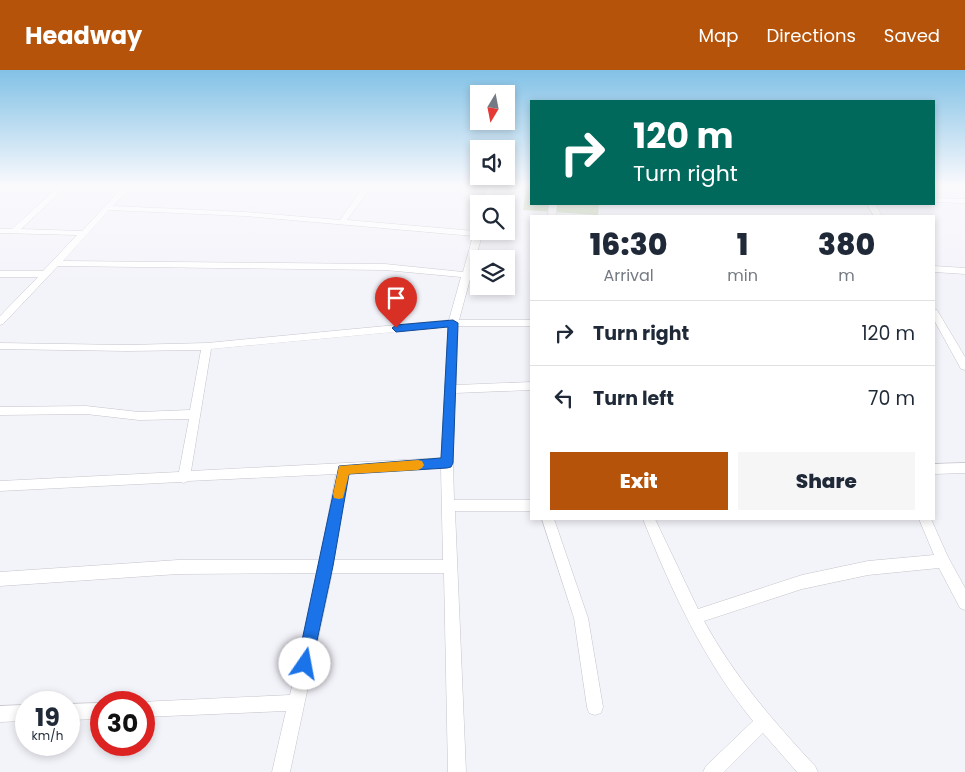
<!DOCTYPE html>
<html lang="en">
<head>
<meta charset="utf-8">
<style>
  :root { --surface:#fff; --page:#f6f6f7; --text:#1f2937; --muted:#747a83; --line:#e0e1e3; --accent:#b45309 }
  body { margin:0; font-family:Poppins,sans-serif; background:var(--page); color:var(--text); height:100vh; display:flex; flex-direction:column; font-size:19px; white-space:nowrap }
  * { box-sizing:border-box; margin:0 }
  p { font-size:16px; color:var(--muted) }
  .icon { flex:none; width:28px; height:28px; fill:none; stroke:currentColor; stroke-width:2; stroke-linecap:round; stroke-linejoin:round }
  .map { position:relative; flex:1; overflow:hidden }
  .panel { position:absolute; left:530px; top:145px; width:405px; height:305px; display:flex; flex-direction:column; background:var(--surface); border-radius:0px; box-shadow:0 2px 8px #0003 }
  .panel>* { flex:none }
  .hud { position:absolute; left:530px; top:30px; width:405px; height:105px; border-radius:0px; box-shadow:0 2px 8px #0003; background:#00695c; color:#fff; overflow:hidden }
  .needle { width:32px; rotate:190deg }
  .tools { position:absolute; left:470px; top:15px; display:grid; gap:10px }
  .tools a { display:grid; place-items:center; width:45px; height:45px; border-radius:0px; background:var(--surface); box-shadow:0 2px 8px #0003; font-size:25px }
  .speed { position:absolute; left:15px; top:621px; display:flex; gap:10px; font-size:25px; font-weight:700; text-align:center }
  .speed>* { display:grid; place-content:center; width:65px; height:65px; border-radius:50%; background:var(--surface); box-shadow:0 2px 8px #0003; line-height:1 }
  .speed small { font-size:12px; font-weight:400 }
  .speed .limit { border:8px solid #d22; background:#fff; color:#111 }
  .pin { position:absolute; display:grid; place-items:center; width:42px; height:42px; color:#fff; margin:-51px -21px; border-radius:50% 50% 50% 0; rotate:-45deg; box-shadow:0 0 5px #0007 }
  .pin .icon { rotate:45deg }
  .me { position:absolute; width:55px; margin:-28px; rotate:12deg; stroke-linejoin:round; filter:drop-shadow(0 0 4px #0008) }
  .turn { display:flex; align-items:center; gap:18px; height:105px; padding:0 20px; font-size:22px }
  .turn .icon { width:65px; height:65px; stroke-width:2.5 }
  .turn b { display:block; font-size:35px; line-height:42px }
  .eta { display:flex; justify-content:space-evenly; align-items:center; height:85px; text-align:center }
  .eta b { font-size:30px; font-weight:800; line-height:35px }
  .action { display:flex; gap:10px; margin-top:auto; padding:10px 20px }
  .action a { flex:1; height:58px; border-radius:0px; background:var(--accent); color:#fff; font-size:20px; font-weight:800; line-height:58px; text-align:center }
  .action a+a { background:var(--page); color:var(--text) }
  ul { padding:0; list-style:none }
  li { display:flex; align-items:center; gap:15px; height:65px; padding:0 20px; border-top:1px solid var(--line) }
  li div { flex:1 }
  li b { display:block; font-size:19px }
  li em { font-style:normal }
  header { display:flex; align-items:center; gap:30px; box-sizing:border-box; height:70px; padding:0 25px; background:var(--accent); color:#fff }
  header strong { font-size:24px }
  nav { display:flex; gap:28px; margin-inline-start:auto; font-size:18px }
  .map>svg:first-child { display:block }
  .green { fill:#bbcf9e }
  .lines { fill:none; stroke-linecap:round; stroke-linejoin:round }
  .minor-casing { stroke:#c5c4cb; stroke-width:1 }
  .minor { fill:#fff; fill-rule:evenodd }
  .route { fill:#1a73e8; stroke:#114b97 }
  .slow { fill:#f59e0b }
</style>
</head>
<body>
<header>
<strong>Headway</strong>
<nav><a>Map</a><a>Directions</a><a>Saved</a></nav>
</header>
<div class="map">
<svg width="965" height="702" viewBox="0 0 965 702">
  <rect width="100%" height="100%" fill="#f3f3fa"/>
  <!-- green -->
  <path class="green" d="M526,116H531V134H599L598,145L523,140Z"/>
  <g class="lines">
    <!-- minor casing -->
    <g class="minor-casing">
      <path id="minor" d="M59,116H67L21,159L82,161L124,116H132L113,136L245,142L340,150L364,116H372L347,150L475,161L479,158V161H483L459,250H531V256H458L456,315L531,312V320L455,323L453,393L454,430H531V441H455L466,702H448L444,503H332L290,702H272L286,641L144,647V632H140L290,625L318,503L178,504L0,516V502L178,490H320L336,404L188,411L184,413L180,412L0,421V411L179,402L189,349L139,350L86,344L0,345V337L86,336L139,342L190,340L201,280L127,281L0,279V273L127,275L207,273L449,250L461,207L385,200L58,196L3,254L0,255V246L38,207H0V201H43L77,165L0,163V159H12ZM109,140L245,146L473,166L463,202L385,194L63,191ZM448,257L441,388L191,401L211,279ZM441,398L443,490H334L348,403Z
        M487,116H495L490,134H482Z
        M934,128L965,129V133L934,132Z
        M549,134H557L556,146H548Z
        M867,134H875L882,146H874Z
        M934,196L965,198V204L934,202Z
        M934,239L937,240L965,287V300L961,299L934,250Z
        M965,393V403L934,404V394Z
        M542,449H554L588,548L603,637L601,643L595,645L589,643L587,637L574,548Z
        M643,449H655L698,539L802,505L868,491L934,485L919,449H931L948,487L965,518V540L960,538L939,498L868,505L802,519L704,551C734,606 773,651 815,696L818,702H797L763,663L724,702H703L706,696L753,651C704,591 671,520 643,449Z
        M101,633V649L69,650V634Z
        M26,635V651L0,652V636Z"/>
    </g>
    <!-- minor -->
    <use href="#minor" class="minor"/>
  </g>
  <!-- sky -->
  <linearGradient id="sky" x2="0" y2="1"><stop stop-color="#82c1e6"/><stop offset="0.54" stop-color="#fafafd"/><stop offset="1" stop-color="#fafafd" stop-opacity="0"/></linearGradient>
  <rect width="965" height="214" fill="url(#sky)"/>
  <!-- route -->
  <path class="route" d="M453,250L458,253L453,393L451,397L447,398L349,404L333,496L312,594L310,600L305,602L299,600L297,594L339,396L441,388L448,257L396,262L392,258L396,255Z"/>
  <!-- slow -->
  <path class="slow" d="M418,390L422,391L424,395L422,398L418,400L349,404L343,428L339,429L334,428L333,424L339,396Z"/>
</svg>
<div class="tools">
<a><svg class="needle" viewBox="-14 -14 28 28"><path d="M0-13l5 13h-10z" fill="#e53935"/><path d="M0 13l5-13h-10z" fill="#747a83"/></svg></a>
<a><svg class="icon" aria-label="sound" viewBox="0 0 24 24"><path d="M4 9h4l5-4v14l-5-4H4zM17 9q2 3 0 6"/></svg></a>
<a><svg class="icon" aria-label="search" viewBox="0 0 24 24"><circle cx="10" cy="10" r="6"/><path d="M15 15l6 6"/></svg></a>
<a><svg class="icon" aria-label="layers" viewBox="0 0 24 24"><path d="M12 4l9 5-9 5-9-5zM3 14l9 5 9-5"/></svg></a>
</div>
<div class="speed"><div>19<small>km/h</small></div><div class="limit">30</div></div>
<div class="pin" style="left:396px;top:258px;background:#d93025"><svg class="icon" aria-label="arrive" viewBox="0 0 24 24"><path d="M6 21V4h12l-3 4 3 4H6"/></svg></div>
<svg class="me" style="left:305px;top:594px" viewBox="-20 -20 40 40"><circle r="19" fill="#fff"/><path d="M0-13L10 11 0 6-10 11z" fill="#1a73e8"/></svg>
<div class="hud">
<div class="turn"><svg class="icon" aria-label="right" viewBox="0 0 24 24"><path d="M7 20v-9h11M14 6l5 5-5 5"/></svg><div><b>120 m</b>Turn right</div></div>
</div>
<section class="panel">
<div class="eta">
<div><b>16:30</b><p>Arrival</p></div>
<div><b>1</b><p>min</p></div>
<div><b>380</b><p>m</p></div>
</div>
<ul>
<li><svg class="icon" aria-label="right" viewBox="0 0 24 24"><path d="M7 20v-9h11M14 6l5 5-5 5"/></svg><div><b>Turn right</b></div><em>120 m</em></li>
<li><svg class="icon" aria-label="left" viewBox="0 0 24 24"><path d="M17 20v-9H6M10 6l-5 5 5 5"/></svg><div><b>Turn left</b></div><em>70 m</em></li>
</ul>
<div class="action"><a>Exit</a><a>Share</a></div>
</section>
</div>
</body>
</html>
